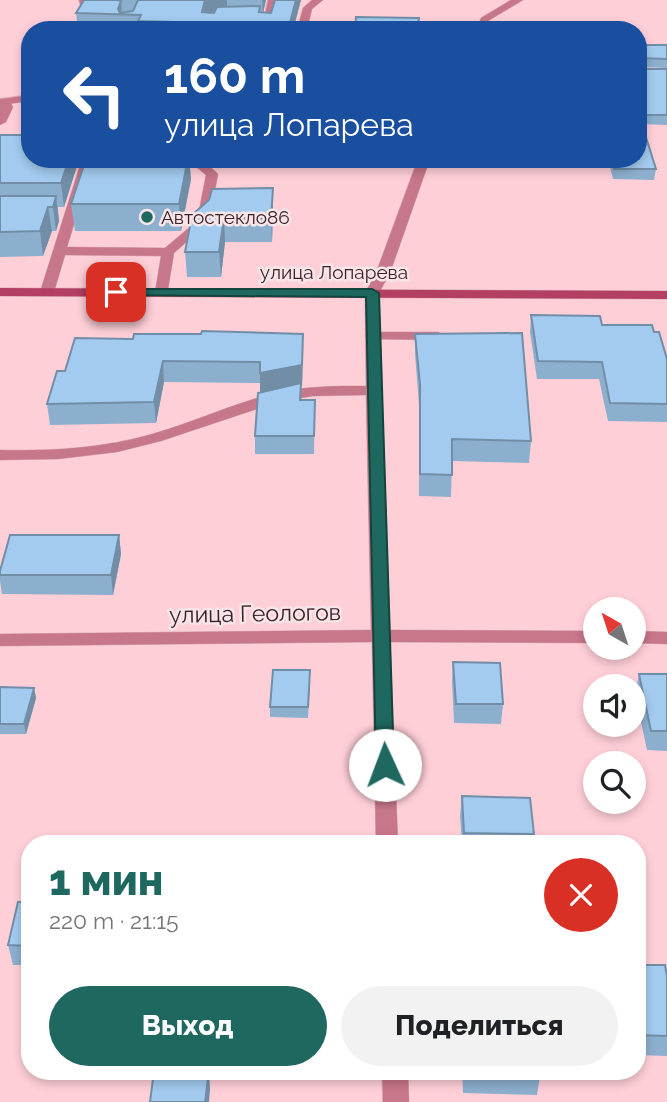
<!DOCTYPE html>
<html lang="ru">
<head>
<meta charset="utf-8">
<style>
  :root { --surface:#fff; --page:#f2f2f2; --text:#202124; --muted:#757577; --accent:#1e6860 }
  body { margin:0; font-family:Raleway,sans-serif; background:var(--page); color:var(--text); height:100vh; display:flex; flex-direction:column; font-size:26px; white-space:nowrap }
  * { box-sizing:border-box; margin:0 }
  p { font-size:23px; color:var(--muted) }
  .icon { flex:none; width:38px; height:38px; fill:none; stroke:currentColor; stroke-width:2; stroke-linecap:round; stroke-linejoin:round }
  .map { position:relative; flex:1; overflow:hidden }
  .side { position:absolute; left:21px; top:835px; width:625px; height:245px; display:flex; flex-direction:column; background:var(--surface); border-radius:28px; box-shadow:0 4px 10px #0003 }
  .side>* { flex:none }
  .banner { position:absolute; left:21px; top:21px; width:626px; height:147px; border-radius:28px; box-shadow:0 4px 10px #0003; background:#1a4fa0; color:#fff; overflow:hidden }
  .needle { width:46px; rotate:321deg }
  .buttons { position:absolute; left:583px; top:597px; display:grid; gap:14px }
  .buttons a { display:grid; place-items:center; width:63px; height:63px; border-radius:50%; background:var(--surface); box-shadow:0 4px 10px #0003; font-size:35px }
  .pin { position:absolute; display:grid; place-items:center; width:60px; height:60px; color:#fff; margin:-30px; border-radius:14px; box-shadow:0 4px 10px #0006 }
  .me { position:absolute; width:77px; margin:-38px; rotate:358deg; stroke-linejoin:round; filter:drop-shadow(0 0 5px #0008) }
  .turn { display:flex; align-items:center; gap:24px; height:147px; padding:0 28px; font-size:32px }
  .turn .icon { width:91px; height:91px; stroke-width:2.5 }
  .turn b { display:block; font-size:49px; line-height:60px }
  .round { display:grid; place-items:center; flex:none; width:74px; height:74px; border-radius:37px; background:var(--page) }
  .summary { display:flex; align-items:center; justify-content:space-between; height:119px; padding:0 28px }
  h1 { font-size:42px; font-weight:800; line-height:52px; color:var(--accent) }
  .cta { display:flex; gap:14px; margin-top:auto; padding:14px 28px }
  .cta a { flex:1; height:80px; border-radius:42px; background:var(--accent); color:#fff; font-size:28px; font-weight:800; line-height:80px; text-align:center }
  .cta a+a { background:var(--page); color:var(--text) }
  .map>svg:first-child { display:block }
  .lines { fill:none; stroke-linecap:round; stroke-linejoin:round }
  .service-casing { stroke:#d8acb5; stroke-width:1 }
  .minor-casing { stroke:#d8acb5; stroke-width:1 }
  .secondary-casing { stroke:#d8acb5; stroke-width:1 }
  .service { fill:#c7778a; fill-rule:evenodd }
  .minor { fill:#c7778a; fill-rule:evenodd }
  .secondary { fill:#b33f62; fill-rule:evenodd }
  .wall { fill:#8cafce }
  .shaded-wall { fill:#728ea7 }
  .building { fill:#a3cbef; stroke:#728ea7; stroke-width:2 }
  .route { fill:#1e6860; stroke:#14443e; stroke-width:2 }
  .poi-dot { fill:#1e6860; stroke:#f6e6e8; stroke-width:2.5 }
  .labels { text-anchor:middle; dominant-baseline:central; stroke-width:5; stroke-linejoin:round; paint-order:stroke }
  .far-poi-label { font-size:19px; fill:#3d2027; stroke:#f6e6e8; text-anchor:start }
  .far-street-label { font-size:19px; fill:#3d2027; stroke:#f6e6e8 }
  .street-label { font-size:23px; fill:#3d2027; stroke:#f6e6e8 }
</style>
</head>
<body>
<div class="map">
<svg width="667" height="1102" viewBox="0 0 667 1102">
  <rect width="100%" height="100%" fill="#ffcfd8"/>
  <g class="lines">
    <!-- service casing -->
    <g class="service-casing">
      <path id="service" d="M79,0H89V4C103,9 127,9 137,20L132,30H122L126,19L81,7Z
        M268,0H278L272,30H262Z
        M511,0H523L488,21L486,30H476L481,18Z
        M5,99L9,100L13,107L6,122L0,125V101Z
        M85,159H98L92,166L67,247L165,248L197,221L206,175L195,166L177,159L203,160L218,174L209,222L174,253L167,295H157L155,292L161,256L65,255L54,292L47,296L40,292L80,165Z
        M372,332H438L445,336L438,340L367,339L365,336Z"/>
    </g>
    <!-- minor casing -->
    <g class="minor-casing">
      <path id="minor" d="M312,0H323L312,9L307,30H297L303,8Z
        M30,95V101L0,105V99Z
        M418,159H430L390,273L379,293L390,630L595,631V643L390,642L398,844H376L372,642L0,646V634L371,630L366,395L313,396L278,402L161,441L117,452L58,459L0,460V450C45,451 89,449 133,439C182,428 227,405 275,393C306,386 335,386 366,386L365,293L376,273Z
        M634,631L667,632V644L634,643Z
        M382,1071H408L409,1102H383Z"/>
    </g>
    <!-- secondary casing -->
    <g class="secondary-casing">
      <path id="secondary" d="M0,288L667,291V299L0,296Z"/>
    </g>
    <!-- service -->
    <use href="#service" class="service"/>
    <!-- minor -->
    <use href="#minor" class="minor"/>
    <!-- secondary -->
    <use href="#secondary" class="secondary"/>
  </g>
  <!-- wall -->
  <path class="wall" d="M84,0H266L263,12L271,13L301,0L293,30H78L76,13Z
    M639,45H667V68L640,67V69H667V125L642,124L656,169L654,180L613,179L608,159H639Z
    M0,135L30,159H76L77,166L64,207H58L59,221L56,231H52L43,256L0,257Z
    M86,159H189L191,179L181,231H75L71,204Z
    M273,212L272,242H225L221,277H187L185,252L192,215Z
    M531,315L654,332L667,359V422L608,421L599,379H537L530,332Z
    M415,334L531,441L529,463L452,461L451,497L419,496V405L415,354Z
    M133,339L303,355L302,386H301V400H315L314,454H255V436L260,393V383L164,382L156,423L50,425L47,404L65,371Z
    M119,535L121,554L113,595L2,594L0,581V571Z
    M453,662L503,704L501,724L454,723L452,681Z
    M639,674H667V751L647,750L635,694Z
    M310,681L308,718L270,717V707Z
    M34,688L36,698L26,734H0V689Z
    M462,796L534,834L533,844H462L460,816Z
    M30,902V965H13L8,945Z
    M637,965L667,976V1056L637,1055Z
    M462,1071H540V1076L537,1095L463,1093Z"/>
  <!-- shaded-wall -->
  <path class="shaded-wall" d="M205,0H227V13L202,12Z
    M262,0H266L263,14Z
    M296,0H301L293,30H288Z
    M121,1L122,14L118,9Z
    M66,159H76L77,166L64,207L61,183Z
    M186,159H189L191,179L181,231L179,204Z
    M273,188V212L272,242L271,218Z
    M56,196L59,221L56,231L53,207Z
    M48,207L52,231L43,256L40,231Z
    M224,218L225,242L221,277L219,252Z
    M303,334V355L302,386H301V401L260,394V373Z
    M163,361L164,382L156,423L154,402Z
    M119,535L121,554L113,595L111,575Z
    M34,688L36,698L26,734L24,724Z
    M209,1071L210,1090L209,1102H205Z"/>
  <!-- building -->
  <path class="building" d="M84,0H117L121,1L118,9L120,13L133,11L138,0H205L202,12L214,13L217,7L260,6L259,12L271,13L275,0H296L288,30H208L211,23L138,21L141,15L76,13Z
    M356,17L419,18L417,30H355Z
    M639,45H667V59L640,58L639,60Z
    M639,65L640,69H667V115H639Z
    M639,115L656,169H614L612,159H639Z
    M0,135H30V159H69L61,183H0Z
    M86,159H188L179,204H71Z
    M273,188L271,218H224L219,252H185L192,215L209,200L212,189Z
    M0,196H56L53,207H48L40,231L0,232Z
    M531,315L600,316L602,325H652L654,332H659L667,359V404L610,403L602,362L538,361Z
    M202,331L303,334L302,365L260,373V362L163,361L154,402L47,404L57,371H65L75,338L133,339L134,334H201Z
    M522,333L531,441L452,439V475L420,474V384L415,334Z
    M301,383L300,400H315L314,436H255L258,393Z
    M10,535H119L111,575H0V571Z
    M453,662L500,663L503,704H456Z
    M273,670H310L308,707H270Z
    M639,674H667V731H651Z
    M0,687L34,688L24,724H0Z
    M462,796L530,798L534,834L464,833Z
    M253,842L310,844H253Z
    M18,902H30V946L8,945Z
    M637,965H665L667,976V1036L637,1035Z
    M154,1071H209L205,1102H150Z
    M465,1071H540V1076L465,1074Z"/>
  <!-- route -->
  <path class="route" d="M116,289H372L379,293L394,765L392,770H378L376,765L366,297L112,295L110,292Z"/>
  <!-- markers -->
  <circle class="poi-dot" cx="147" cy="217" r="7"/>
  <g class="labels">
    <!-- far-poi labels -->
    <g class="far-poi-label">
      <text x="161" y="217">Автостекло86</text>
    </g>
    <!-- far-street labels -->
    <g class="far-street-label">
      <text x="334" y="272">улица Лопарева</text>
    </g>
    <!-- street labels -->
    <g class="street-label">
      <text transform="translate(255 613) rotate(-1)">улица Геологов</text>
    </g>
  </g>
</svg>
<div class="buttons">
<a><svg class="needle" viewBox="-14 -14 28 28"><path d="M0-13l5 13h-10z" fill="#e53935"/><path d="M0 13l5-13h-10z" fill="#757577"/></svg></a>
<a><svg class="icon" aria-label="sound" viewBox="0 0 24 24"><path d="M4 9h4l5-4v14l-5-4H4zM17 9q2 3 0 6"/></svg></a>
<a><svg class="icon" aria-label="search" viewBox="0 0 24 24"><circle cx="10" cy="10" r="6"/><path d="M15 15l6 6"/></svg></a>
</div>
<div class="pin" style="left:116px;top:292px;background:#d93025"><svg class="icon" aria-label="arrive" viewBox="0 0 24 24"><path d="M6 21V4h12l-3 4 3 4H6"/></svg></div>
<svg class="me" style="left:385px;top:765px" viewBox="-20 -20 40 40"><circle r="19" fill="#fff"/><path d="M0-13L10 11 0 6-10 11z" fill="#1e6860"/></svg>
<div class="banner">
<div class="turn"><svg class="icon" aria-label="left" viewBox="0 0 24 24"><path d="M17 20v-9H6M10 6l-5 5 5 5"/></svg><div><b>160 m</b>улица Лопарева</div></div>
</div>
<section class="side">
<div class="summary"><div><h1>1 мин</h1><p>220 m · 21:15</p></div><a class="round" style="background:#d93025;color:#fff"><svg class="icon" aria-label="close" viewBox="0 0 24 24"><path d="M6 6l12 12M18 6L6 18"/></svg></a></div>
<div class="cta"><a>Выход</a><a>Поделиться</a></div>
</section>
</div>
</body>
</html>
